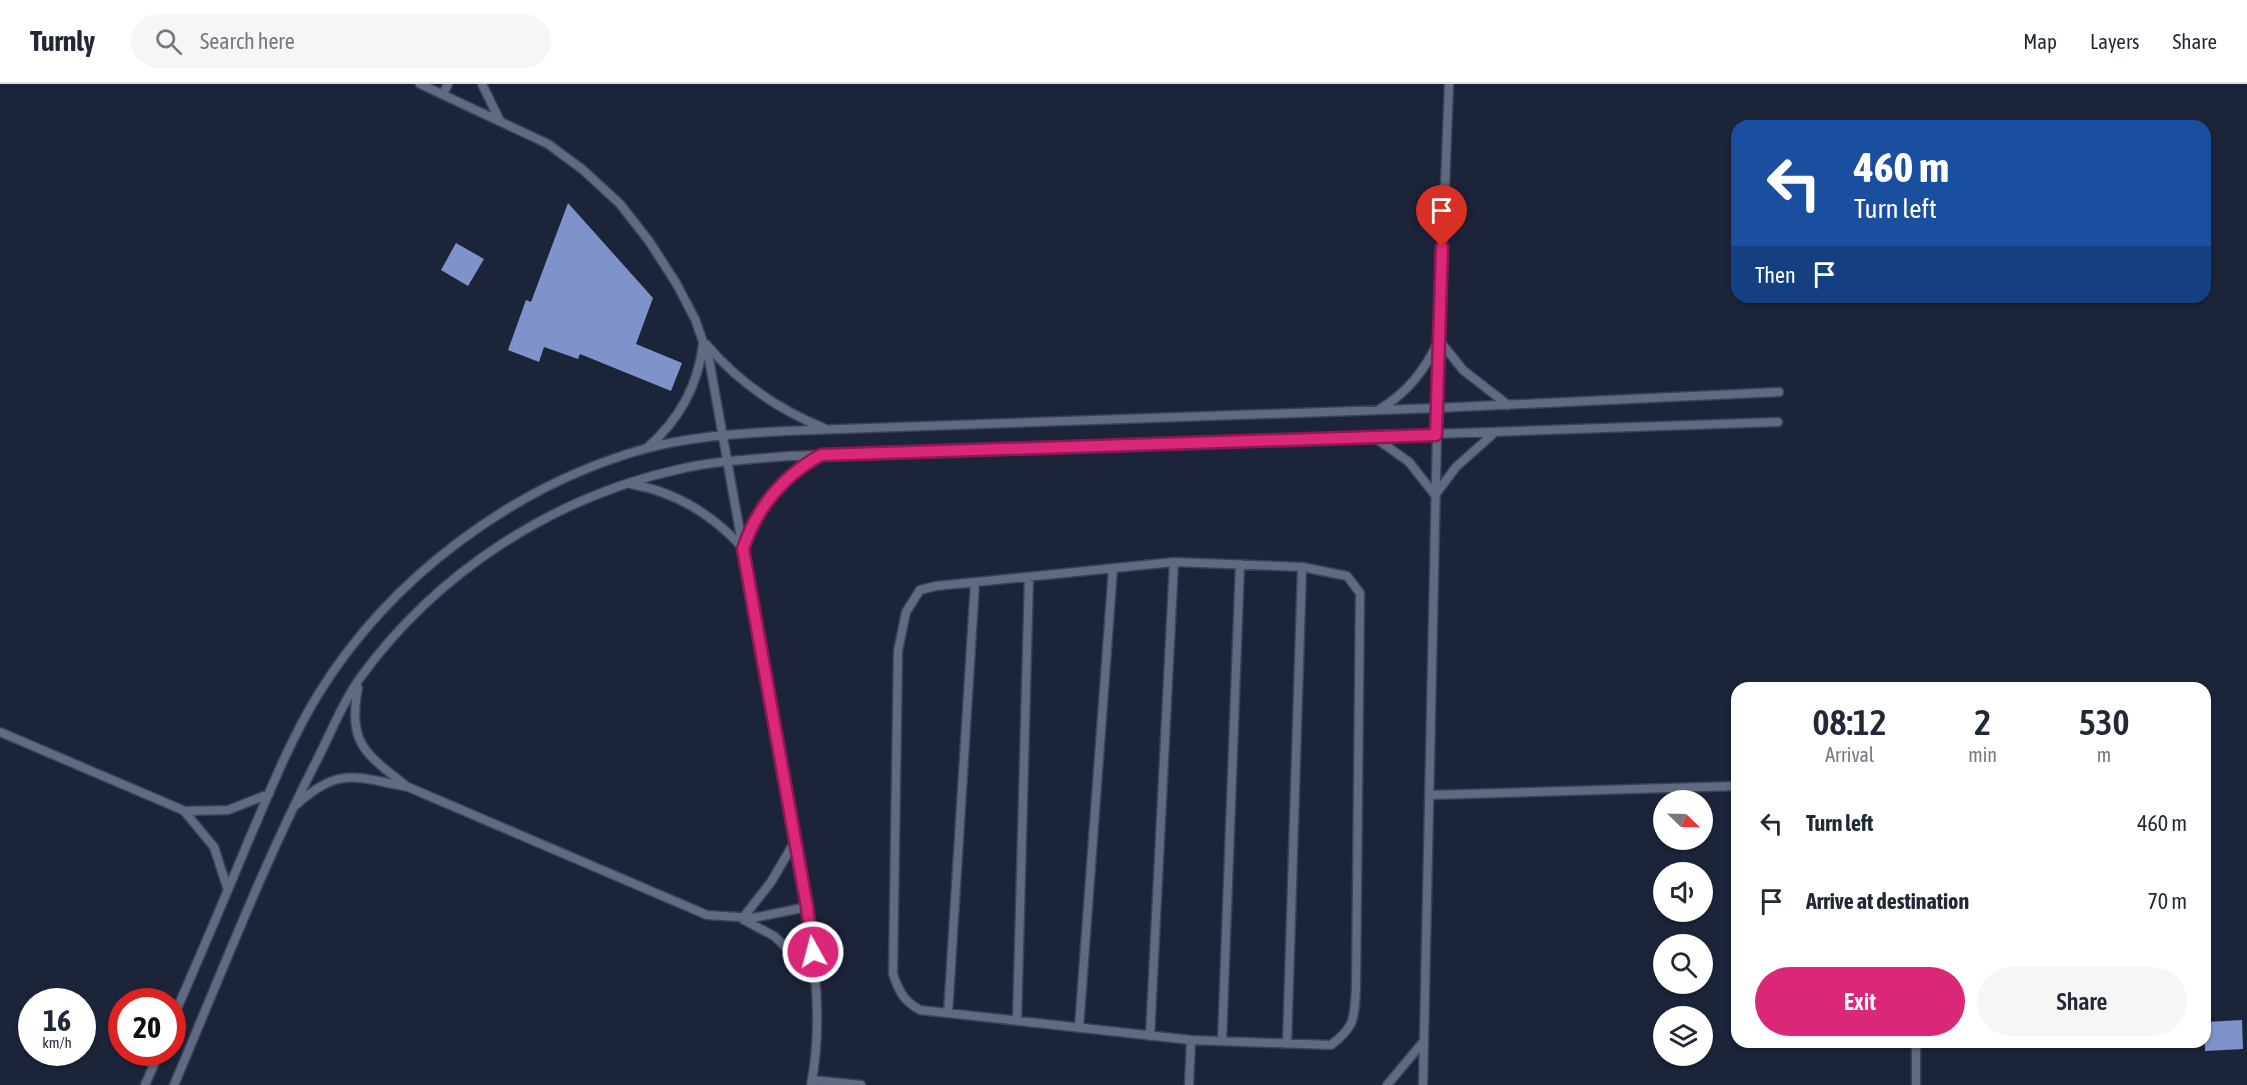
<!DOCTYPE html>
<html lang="en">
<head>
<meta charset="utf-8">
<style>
  :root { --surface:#fff; --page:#f6f6f7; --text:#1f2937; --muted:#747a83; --line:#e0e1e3; --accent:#db2777 }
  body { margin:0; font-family:"Asap Condensed",sans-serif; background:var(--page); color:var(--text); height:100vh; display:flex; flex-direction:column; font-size:22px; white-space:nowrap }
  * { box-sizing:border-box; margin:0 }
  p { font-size:20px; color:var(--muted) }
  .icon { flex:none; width:33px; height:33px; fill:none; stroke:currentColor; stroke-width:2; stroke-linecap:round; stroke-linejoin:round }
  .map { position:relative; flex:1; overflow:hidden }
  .drawer { position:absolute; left:1731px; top:598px; width:480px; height:366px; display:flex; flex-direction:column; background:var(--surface); border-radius:18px; box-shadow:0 2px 4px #0004 }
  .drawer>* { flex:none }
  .banner { position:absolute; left:1731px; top:36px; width:480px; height:183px; border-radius:18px; box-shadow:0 2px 4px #0004; background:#1a4fa0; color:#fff; overflow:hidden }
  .needle { width:39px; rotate:113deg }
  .tools { position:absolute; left:1653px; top:706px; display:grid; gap:12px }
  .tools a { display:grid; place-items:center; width:60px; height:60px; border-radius:50%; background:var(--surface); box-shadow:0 2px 4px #0004; font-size:30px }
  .speed { position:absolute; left:18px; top:904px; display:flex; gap:12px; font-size:30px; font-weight:700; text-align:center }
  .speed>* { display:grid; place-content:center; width:78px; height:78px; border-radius:50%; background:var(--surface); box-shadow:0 2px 4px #0004; line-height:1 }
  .speed small { font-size:15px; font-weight:400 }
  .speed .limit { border:9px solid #d22; background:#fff; color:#111 }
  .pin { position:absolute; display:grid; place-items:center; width:51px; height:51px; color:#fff; margin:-62px -26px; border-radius:50% 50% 50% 0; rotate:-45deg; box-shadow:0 0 6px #0007 }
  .pin .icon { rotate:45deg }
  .me { position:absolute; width:66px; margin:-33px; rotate:353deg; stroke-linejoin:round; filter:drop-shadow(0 0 4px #0008) }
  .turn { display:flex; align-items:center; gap:21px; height:126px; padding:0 24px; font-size:27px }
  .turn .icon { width:78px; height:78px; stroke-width:2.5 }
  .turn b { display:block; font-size:42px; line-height:51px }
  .then { display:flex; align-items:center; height:57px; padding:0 24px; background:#0003; gap:12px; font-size:22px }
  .eta { display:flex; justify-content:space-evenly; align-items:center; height:102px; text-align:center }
  .eta b { font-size:36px; font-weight:600; line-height:42px }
  .action { display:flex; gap:12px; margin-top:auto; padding:12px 24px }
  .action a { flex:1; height:69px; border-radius:36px; background:var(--accent); color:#fff; font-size:24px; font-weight:600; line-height:69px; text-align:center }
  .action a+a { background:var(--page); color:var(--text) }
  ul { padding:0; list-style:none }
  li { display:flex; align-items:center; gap:18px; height:78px; padding:0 24px }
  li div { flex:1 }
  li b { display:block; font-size:22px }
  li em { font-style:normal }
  header { display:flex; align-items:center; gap:36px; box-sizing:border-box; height:84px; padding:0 30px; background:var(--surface); border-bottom:2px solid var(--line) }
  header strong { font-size:28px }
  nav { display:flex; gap:33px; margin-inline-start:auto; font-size:21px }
  .search { width:420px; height:54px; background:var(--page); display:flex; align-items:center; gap:15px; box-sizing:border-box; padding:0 21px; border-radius:33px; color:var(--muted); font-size:22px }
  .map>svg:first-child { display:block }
  .building { fill:#7e93ca }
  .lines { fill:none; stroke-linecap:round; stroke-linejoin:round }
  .service-casing { stroke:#3c4254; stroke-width:11 }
  .service { stroke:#5f6a83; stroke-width:8 }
  .route-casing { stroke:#8e194d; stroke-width:15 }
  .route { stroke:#db2777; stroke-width:10 }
</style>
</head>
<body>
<header>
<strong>Turnly</strong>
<div class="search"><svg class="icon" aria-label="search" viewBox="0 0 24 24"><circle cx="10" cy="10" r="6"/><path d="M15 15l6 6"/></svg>Search here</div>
<nav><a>Map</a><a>Layers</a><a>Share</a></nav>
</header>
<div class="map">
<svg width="2247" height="1001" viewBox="0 0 2247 1001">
  <rect width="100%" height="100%" fill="#1c243a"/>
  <!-- building -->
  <path class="building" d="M568,119L653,214L636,260L682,279L671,307L580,270L578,275L544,263L539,278L508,266L526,216L531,218Z
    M456,159L484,175L468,202L441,186Z
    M2242,936L2243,965L2205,967V938Z"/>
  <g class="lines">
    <!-- service casing -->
    <g class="service-casing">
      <path id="service" d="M420,0L548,60L582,85L620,120L649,157L676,199L695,235L709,275L807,823C815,882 823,942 811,1001
        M482,0L499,35
        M443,10L448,0
        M706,260C739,299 777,325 824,344
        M1380,325C1408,308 1425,286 1439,256L1463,286L1508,321
        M1374,353L1409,378L1435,411L1456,383L1493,350
        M647,364C679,336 698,303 703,260
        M631,400C676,408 712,430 743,464C757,425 781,393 818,373
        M1174,478L1302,483L1347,492L1360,509L1356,904C1354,934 1356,942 1331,961L1191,956L920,926C904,917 899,908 893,890L898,567L906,528L920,506L936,502Z
        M358,604C347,659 366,670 405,701
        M0,648L185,727L228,726L269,710
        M1430,711L1737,702
        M296,721C339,682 355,693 408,703L707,831L753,834L807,823
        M185,728L214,763L228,806
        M795,757L771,798L742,835L774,852L816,891
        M948,929L975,499
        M172,936C198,877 223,818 248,758C270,707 290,656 319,609C391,493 513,402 644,365C690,352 738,350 785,347L1437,324L1779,308
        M1017,937L1029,493
        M1079,944L1113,484
        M1150,952L1174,478
        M1222,957L1240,480
        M1916,958V1001
        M1287,960L1302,483
        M812,996L861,1001
        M145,1001L159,969
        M174,1001C220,893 262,783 316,678C330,651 342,619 360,594C437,488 553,413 680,385C715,377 753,375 789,372L1778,338
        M1189,1001L1191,956
        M1387,1001L1424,957
        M1423,1001L1439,256L1449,0"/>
    </g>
    <!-- service -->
    <use href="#service" class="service"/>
  </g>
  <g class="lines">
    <!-- route casing -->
    <g class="route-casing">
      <path id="route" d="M813,868L807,823L743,465C757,423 783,392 821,371L1436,351L1442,163"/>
    </g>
    <!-- route -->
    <use href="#route" class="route"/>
  </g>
</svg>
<div class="tools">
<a><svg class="needle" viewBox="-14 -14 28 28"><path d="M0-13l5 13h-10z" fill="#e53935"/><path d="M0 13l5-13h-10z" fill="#747a83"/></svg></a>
<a><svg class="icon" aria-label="sound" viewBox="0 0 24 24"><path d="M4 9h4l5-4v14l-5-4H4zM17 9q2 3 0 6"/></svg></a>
<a><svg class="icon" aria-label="search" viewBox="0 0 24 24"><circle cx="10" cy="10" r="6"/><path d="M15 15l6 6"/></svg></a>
<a><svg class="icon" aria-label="layers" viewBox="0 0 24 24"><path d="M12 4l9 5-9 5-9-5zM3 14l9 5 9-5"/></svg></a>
</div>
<div class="speed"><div>16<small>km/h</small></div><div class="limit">20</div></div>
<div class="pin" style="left:1442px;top:163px;background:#d93025"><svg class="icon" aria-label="arrive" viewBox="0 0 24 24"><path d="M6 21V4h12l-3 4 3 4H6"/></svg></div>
<svg class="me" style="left:813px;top:868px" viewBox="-20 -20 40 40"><circle r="17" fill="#db2777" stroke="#fff" stroke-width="3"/><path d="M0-11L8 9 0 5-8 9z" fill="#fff"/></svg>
<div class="banner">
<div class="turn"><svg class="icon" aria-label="left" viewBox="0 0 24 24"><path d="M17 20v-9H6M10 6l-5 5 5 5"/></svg><div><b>460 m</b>Turn left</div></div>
<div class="then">Then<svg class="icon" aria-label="arrive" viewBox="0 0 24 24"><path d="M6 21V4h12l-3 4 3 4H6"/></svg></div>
</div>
<section class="drawer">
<div class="eta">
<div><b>08:12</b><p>Arrival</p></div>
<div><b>2</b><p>min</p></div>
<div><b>530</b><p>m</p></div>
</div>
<ul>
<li><svg class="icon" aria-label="left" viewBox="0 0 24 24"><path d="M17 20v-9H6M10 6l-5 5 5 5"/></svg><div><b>Turn left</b></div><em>460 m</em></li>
<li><svg class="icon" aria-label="arrive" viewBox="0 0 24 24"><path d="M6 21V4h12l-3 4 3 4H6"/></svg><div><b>Arrive at destination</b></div><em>70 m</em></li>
</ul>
<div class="action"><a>Exit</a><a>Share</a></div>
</section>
</div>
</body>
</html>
